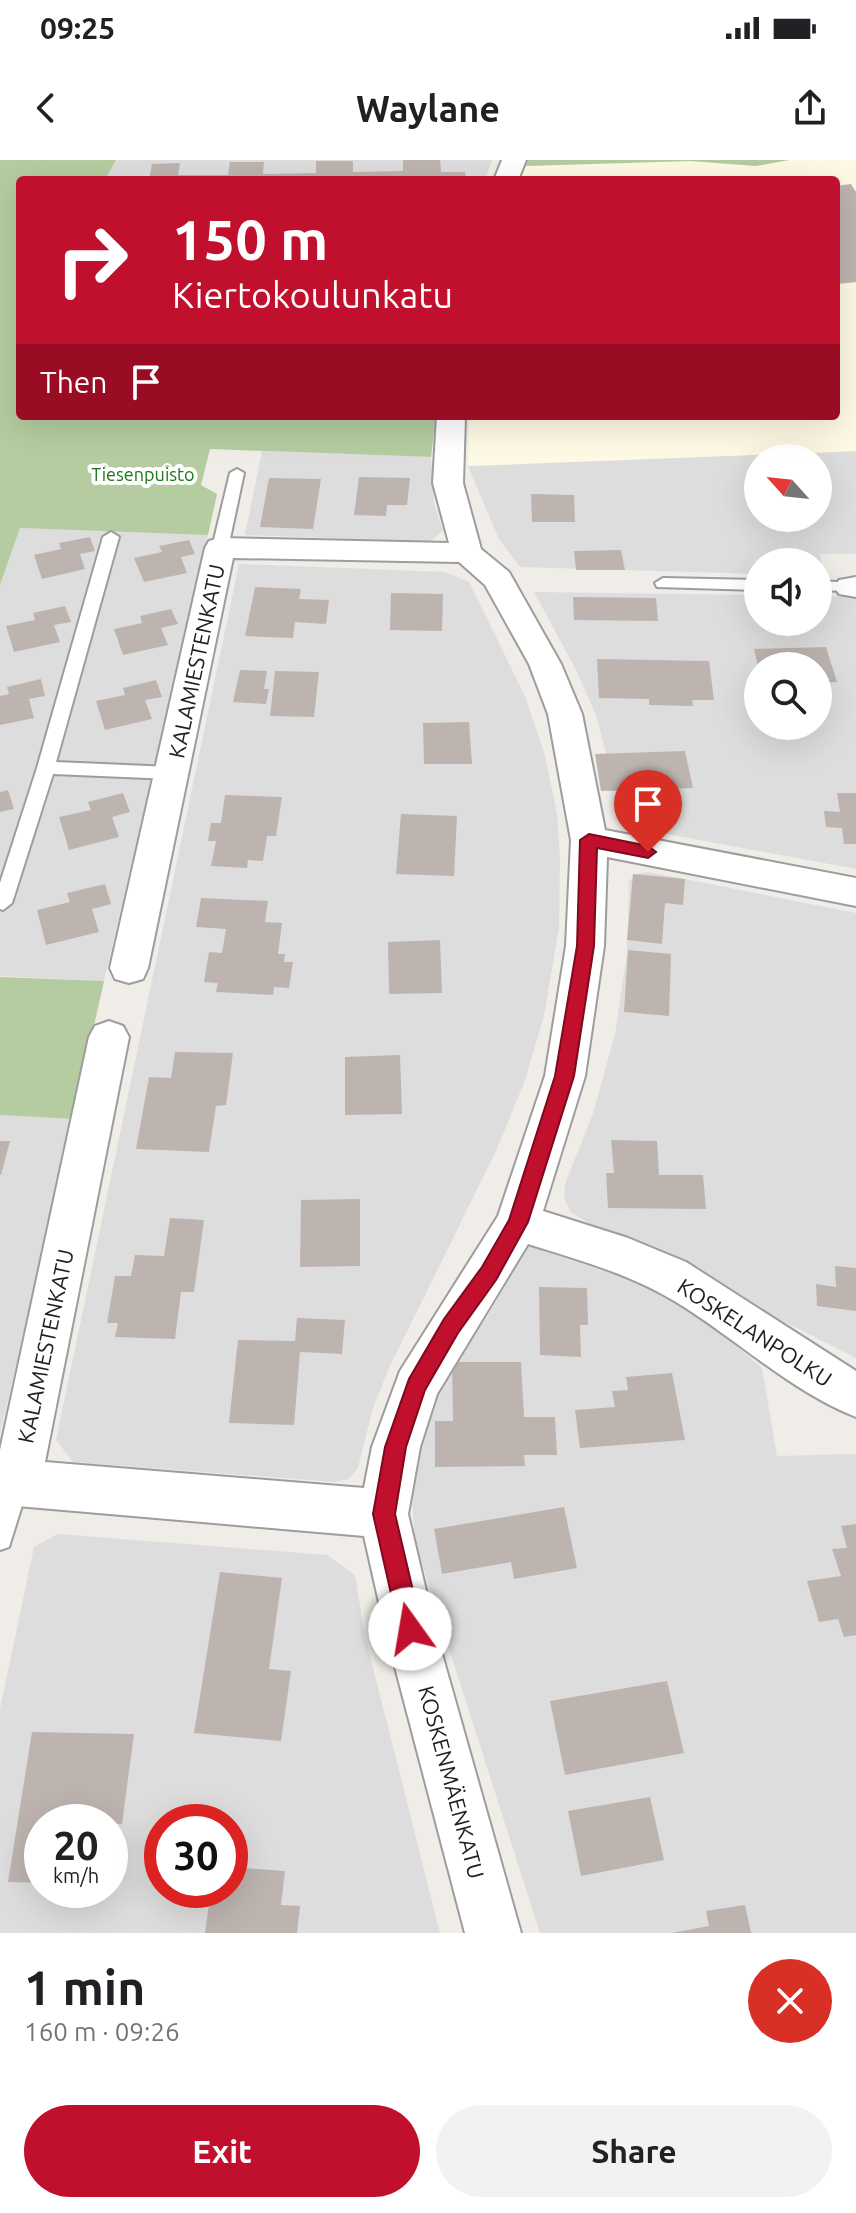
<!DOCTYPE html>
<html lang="en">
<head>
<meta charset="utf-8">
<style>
  :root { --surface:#fff; --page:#f2f2f2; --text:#202124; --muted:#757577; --accent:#c0102d }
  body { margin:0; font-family:Ubuntu,sans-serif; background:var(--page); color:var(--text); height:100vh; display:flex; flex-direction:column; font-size:30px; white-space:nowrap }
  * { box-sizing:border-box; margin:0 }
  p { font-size:26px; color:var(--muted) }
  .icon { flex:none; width:44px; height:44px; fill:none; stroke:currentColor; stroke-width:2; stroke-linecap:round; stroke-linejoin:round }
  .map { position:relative; height:1773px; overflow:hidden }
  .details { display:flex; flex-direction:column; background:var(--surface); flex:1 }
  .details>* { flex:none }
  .hud { position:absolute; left:16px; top:16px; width:824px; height:244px; border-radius:8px; box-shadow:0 8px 32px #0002; background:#c0102d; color:#fff; overflow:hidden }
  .needle { width:52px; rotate:297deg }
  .tools { position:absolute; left:744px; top:284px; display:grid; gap:16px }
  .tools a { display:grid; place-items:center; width:88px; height:88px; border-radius:50%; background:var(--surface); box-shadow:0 8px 32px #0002; font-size:40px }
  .speed { position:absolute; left:24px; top:1644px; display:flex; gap:16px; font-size:40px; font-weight:700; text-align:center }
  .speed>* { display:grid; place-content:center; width:104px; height:104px; border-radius:50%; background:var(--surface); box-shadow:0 8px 32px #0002; line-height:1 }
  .speed small { font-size:20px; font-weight:400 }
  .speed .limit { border:12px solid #d22; background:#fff; color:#111 }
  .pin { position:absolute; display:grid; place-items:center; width:68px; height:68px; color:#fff; margin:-82px -34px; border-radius:50% 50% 50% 0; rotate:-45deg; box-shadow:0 0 8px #0007 }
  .pin .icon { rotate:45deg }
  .me { position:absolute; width:88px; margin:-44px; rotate:347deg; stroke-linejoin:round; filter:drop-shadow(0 0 6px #0008) }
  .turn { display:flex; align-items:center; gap:28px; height:168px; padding:0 24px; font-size:36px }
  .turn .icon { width:104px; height:104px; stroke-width:2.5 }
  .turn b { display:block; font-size:56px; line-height:68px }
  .then { display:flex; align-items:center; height:76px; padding:0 24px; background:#0003; gap:16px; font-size:30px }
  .round { display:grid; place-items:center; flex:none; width:84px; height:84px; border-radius:42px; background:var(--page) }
  .headline { display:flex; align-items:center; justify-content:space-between; height:136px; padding:0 24px }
  h1 { font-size:48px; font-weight:700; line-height:60px }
  .cta { display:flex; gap:16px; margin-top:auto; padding:16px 24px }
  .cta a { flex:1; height:92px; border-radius:48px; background:var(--accent); color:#fff; font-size:32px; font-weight:700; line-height:92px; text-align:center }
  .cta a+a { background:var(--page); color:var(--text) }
  .status { display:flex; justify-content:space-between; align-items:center; height:56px; padding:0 40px; background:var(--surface); direction:ltr }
  .status svg { height:22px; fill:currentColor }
  header { display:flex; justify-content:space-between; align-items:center; height:104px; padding:0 24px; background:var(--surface); font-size:36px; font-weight:700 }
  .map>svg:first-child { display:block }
  .residential { fill:#dedddd; fill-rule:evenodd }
  .education { fill:#fdf9e4 }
  .forest { fill:#b4cca0 }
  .building { fill:#bdb4b0 }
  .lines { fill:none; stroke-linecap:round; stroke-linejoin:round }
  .service-casing { stroke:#9d9d9d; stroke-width:4 }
  .minor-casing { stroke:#9d9d9d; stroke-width:4 }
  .service { fill:#fff; fill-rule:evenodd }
  .minor { fill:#fff; fill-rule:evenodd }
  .route { fill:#c0102d; stroke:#7d0a1d; stroke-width:2 }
  .labels { text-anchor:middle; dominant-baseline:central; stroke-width:8; stroke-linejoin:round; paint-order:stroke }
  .far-park-label { font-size:18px; fill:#1c7715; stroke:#fff }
  .street-label { font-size:22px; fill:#202020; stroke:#fff }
</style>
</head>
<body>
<div class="status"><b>09:25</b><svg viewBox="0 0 49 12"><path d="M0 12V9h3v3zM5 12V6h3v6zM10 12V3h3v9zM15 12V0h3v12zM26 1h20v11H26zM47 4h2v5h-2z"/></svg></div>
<header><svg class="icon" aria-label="back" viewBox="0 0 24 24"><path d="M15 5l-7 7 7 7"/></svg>Waylane<svg class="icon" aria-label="share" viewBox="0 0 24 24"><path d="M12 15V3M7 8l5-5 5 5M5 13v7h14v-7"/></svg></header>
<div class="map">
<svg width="856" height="1773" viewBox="0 0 856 1773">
  <rect width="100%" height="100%" fill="#f0ece7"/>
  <!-- residential -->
  <path class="residential" d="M116,0H492L485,20H105Z
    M262,291L431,297L434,343L443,370L430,382L245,375Z
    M856,291V394H820L823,416H818V402H758V414L520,407L499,379L468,306ZM758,298H818V358H758Z
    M20,368L208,375L104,821L0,816V425Z
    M239,404L445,412L469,422L524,534L544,592L557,653L560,697L559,767L544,856L524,923L496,991L389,1208L373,1248L358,1308L349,1319L334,1322L73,1302L56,1280Z
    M534,432L758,435V462H818V436L856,437V709L640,669L628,662L622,652L596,555L575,508ZM758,506H818V566H758Z
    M649,712L856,753V1198L581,1059L571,1052L564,1039L565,1024L593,954L615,874L627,793L629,721L636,714Z
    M0,955L73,959L0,1274Z
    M533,1078L680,1138L762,1208L777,1296L856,1294V1773H540L415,1382L410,1311L437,1226L487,1157Z
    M58,1374L327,1395L355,1415L365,1476L440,1773H0V1549L34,1387ZM42,1662H110V1730H42ZM162,1662H230V1730H162Z"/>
  <!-- education -->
  <path class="education" d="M789,0H856V291L468,306L469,256H836V20H520L526,6L691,1L756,6Z"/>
  <!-- forest -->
  <path class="forest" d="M0,0H116L105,20H20V256H436L431,297L210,289L201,325L217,334L208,375L20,368L0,425Z
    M528,0H789L756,6L691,1L526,6Z
    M0,817L104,821L73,959L0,955Z"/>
  <!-- building -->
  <path class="building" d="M403,0H440L441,12H465L466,20H149L152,4L180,3L178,15H228L230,2H264L263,14L316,13V1H353V12L403,11Z
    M851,24L856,32V122L837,124L836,26Z
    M359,317L410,318L407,345H387L386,356L354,355Z
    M269,318L321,319L313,369L260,367Z
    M531,334L574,335L575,362H532Z
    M90,377L95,391L80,394L85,409L42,419L34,395L61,389L59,383Z
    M189,380L195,394L181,397L187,413L144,422L134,398L162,392L159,386Z
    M621,390L625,410H576L574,391Z
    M255,427L301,429L299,439L329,440L326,464L295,462L293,478L245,476Z
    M391,433L443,434L442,471L390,470Z
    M573,437L656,438L658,461L574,460Z
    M65,446L71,462L54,465L60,482L14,492L6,466L35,460L33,453Z
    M171,449L178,464L161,468L168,485L123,495L114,469L142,463L140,456Z
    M826,487L837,522L818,523V506H758L754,489Z
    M597,499L709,501L714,540H692L693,546L649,545V539L599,538Z
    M240,510L267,511L264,529H269L266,544L233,542Z
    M275,511L319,512L314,557L270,556Z
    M41,519L45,536L29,539L34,558L0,565V536L9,534L7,527Z
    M156,520L162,537L145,540L152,559L105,570L96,541L125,535L123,528Z
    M469,562L472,604H424L423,563Z
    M685,591L693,628L601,631L595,594Z
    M8,630L14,649L0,652V632Z
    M123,633L130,652L112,657L119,677L69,690L59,657L91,650L88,642Z
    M837,633H856V684H844L842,668L826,667L824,651L840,652Z
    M225,635L282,637L276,676H267L263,701L248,700L247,708L211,706L216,681H208L211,663H221Z
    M401,654L457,656L454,716L396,714Z
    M633,714L685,719L683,745L665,743L662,784L627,780Z
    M105,724L111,744L92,749L99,772L46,785L37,750L70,742L67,733Z
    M201,738L268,741L265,762L282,763L278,794H285L284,802H293L289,828L274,827L273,835L216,832L218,823L204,822L209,792L222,793L226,769L196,767Z
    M440,780L442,833L389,834L388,782Z
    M628,790L671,794L669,856L624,852Z
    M175,892L233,893L226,945L216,946L209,992L136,989L149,917L171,918Z
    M400,895L402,954L345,955V897Z
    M611,980L657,981L659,1015H703L706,1049L608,1048L606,1013H614Z
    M0,981H10L1,1015H0Z
    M360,1039V1106L300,1107L301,1040Z
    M170,1058L204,1060L194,1132H181L175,1179L115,1177L118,1163H107L115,1116H131L135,1095L164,1096Z
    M835,1106L856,1108V1151L817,1146L816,1124L836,1127Z
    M539,1127L587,1128L588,1165H580L581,1197L540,1195Z
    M297,1158L345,1160L342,1194L300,1192L294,1265L229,1263L238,1180L295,1181Z
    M452,1202H521L524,1257H555L557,1295H524L525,1306L435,1307V1261H453Z
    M672,1213L685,1280L580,1288L575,1250L615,1247L612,1231L628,1230L626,1217Z
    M564,1347L577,1408L514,1419L511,1402L442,1414L434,1369Z
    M856,1364V1475L844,1477L838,1459L819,1462L807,1421L841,1416L832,1389L847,1388L841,1366Z
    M220,1412L282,1418L269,1509L291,1511L281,1581L194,1573Z
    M667,1521L684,1593L565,1615L550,1541Z
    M32,1572L134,1574L122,1664L42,1662V1723L8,1722Z
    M650,1637L664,1700L581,1716L568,1651Z
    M230,1707L285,1711L281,1745L300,1746L297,1773H205L211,1730H230Z
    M745,1745L751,1773H672L709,1766L706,1751Z"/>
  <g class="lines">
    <!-- service casing -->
    <g class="service-casing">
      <path id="service" d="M237,309L244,313L228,388L220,393L212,388L230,313Z
        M111,372L119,377L56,602L171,607L180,613L171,619L53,614L12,743L3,750L0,749V723L37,608L103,377Z
        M663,418L758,420V430L657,427L655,423Z
        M818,421L856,423V430L818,431Z
        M17,1311L26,1315L29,1323L9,1387L0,1390V1339L8,1315Z"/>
    </g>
    <!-- minor casing -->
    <g class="minor-casing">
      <path id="minor" d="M502,0H526L518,20H494Z
        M437,256H465L463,323L481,389L509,412L561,504L582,554L605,670L856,718V746L607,697L604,786L585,916L543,1051L628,1078L686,1102L856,1211V1257C790,1231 737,1179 676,1142C630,1114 579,1100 528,1084L437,1234L420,1287L408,1354L435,1469L521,1773H465L385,1469L364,1376L17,1346L0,1340V1290L89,877L95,866L109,861L123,866L129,877L45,1302L364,1328L372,1287L400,1211L498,1056L545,916L566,786L571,680L548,554L529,504L485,425L459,402L233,398L148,808L143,819L129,823L115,819L110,808L205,388L209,381L220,378L449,383L433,323Z
        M856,417V437L839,434L834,427L839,420Z"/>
    </g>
    <!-- service -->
    <use href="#service" class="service"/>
    <!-- minor -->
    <use href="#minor" class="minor"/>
  </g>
  <!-- route -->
  <path class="route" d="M589,674L648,686L656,692L648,698L597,688L594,786L574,916L528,1062L496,1120L458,1173L425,1230L406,1287L395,1354L422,1469L418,1477L410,1481L402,1477L399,1469L373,1354L385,1287L409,1219L444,1159L482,1107L509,1060L555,916L577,786L580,680Z"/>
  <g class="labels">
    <!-- far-park labels -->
    <g class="far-park-label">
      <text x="143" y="314">Tiesenpuisto</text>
    </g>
    <!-- street labels -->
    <g class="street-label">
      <text transform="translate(196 501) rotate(-78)">KALAMIESTENKATU</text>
      <text transform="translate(755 1172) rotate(33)">KOSKELANPOLKU</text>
      <text transform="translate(45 1186) rotate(-78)">KALAMIESTENKATU</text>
      <text transform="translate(452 1622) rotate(75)">KOSKENMÄENKATU</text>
    </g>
  </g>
</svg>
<div class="tools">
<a><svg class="needle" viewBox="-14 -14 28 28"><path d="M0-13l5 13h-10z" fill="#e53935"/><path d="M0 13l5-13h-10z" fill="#757577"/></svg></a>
<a><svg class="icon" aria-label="sound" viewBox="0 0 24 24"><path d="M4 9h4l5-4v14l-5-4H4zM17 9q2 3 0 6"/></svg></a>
<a><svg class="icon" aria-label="search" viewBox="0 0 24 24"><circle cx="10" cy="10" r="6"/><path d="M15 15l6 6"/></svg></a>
</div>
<div class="speed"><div>20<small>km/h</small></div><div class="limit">30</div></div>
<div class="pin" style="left:648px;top:692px;background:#d93025"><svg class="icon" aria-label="arrive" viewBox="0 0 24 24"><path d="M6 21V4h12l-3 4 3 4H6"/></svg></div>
<svg class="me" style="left:410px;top:1469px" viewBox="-20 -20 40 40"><circle r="19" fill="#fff"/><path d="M0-13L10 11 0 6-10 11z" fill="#c0102d"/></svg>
<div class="hud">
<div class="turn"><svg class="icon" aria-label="right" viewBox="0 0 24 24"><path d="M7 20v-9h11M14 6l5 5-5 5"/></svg><div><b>150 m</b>Kiertokoulunkatu</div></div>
<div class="then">Then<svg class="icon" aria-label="arrive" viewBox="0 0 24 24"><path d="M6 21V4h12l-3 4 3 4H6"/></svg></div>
</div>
</div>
<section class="details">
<div class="headline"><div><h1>1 min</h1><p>160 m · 09:26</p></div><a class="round" style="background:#d93025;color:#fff"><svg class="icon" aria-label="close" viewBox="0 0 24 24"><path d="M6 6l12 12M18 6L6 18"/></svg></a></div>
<div class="cta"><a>Exit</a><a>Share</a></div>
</section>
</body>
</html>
